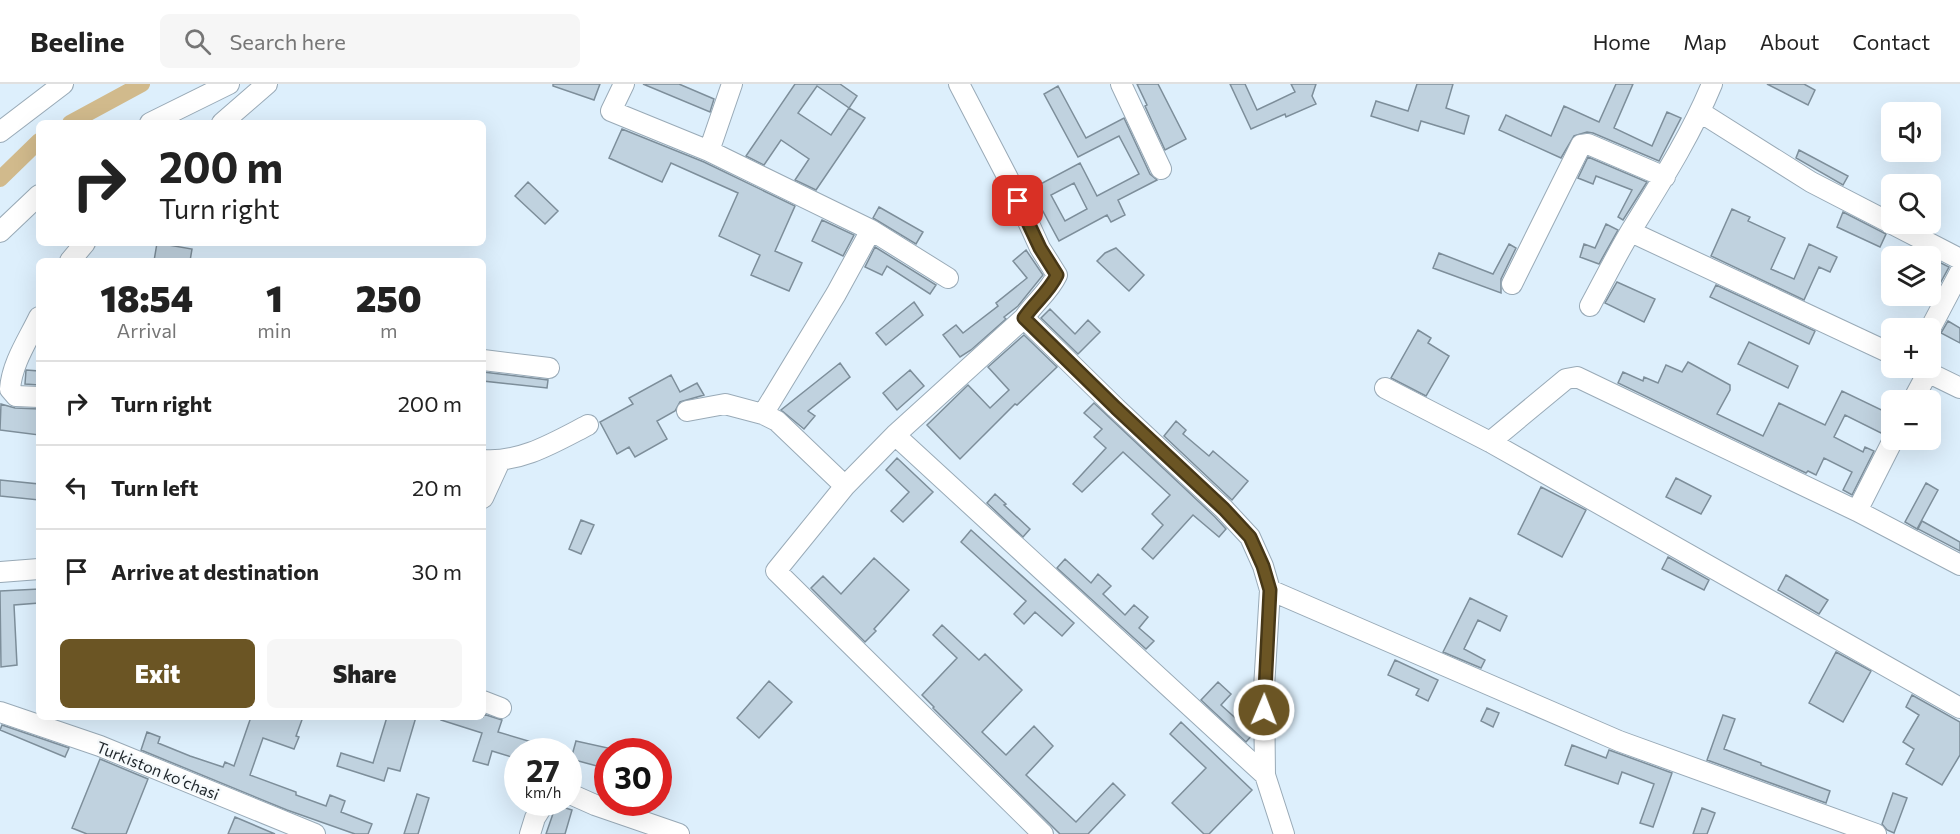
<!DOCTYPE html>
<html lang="en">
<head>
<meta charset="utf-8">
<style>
  :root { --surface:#fff; --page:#f6f6f6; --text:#222; --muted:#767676; --line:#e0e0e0; --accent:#6b5524 }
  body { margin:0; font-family:Commissioner,sans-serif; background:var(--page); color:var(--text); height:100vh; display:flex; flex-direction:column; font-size:22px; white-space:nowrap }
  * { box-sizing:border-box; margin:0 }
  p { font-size:20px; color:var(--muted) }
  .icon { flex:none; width:33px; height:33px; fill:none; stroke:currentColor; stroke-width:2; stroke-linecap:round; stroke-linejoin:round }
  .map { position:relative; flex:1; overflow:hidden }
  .side { position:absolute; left:36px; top:174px; width:450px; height:462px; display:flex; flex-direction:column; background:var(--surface); border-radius:9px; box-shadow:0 6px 24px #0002 }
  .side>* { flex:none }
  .guide { position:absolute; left:36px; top:36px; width:450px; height:126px; border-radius:9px; box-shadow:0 6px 24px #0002; background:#fff; color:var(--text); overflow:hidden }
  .tools { position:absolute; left:1881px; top:18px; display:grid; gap:12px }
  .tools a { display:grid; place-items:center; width:60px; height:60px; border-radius:9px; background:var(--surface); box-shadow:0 6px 24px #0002; font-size:30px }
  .speed { position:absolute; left:504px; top:654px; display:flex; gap:12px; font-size:30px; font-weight:700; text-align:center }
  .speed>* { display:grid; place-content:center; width:78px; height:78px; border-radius:50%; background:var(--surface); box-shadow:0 6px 24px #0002; line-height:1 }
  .speed small { font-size:15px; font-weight:400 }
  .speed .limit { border:9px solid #d22; background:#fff; color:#111 }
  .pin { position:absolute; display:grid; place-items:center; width:51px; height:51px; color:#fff; margin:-26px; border-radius:12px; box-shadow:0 3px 9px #0006 }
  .me { position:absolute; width:66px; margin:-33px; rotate:1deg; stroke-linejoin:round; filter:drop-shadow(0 0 4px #0008) }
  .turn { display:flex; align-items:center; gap:21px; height:126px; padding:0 24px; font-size:27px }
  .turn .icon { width:78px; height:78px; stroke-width:2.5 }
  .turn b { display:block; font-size:42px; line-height:51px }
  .eta { display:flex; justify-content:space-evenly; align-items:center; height:102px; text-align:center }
  .eta b { font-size:36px; font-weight:800; line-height:42px }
  .button { display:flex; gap:12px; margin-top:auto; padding:12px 24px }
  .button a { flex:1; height:69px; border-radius:9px; background:var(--accent); color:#fff; font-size:24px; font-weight:800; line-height:69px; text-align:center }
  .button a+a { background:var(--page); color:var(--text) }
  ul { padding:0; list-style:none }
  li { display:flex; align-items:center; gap:18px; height:84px; padding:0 24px; border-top:2px solid var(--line) }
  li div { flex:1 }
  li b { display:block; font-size:22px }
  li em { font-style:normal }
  header { display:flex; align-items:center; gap:36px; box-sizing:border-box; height:84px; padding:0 30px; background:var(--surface); border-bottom:2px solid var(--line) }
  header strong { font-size:28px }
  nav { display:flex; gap:33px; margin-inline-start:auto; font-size:21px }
  .search { width:420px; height:54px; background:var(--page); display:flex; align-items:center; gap:15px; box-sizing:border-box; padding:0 21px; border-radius:9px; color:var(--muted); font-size:22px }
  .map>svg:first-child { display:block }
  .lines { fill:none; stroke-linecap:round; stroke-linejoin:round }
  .canal { stroke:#d1ba8c; stroke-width:16 }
  .building { fill:#c0d2df; stroke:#7d8e9a; stroke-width:1.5; fill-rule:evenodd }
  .minor-casing { stroke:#99aab7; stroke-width:22 }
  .minor { stroke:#fff; stroke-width:20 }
  .route-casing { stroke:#463717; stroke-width:15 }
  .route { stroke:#6b5524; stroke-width:10 }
  .labels { text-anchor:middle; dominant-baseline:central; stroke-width:4.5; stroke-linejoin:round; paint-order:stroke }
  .street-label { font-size:16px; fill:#1f262b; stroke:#f6fafc }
</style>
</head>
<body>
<header>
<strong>Beeline</strong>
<div class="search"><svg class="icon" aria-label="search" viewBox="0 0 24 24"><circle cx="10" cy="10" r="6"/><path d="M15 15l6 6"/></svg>Search here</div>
<nav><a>Home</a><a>Map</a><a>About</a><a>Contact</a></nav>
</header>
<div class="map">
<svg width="1960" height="750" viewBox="0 0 1960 750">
  <rect width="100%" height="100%" fill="#ddeffc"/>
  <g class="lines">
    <!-- canal -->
    <path class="canal" d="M70,39L142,0
      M0,95L39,57"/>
  </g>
  <!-- building -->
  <path class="building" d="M553,0H600L594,16L553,2Z
    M643,0H679L714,15L710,28Z
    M795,0H840L857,12L849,24L865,34L816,106L795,96L809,75L781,56L764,81L746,72ZM817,2L849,24L831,51L798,29Z
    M1137,0H1158L1186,55L1165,66L1145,22L1147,21Z
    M1230,0H1245L1257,26L1295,8L1291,0H1316L1312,12L1316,20L1286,33L1285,30L1251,45Z
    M1417,0H1453L1446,24L1469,32L1464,50L1421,37L1418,47L1371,32L1376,17L1408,27Z
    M1616,0H1633L1614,44L1652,62L1667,28L1681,34L1659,77L1593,49L1587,48L1574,52L1561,74L1499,46L1506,31L1551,52L1564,22L1599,38Z
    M1767,0H1804L1815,6L1808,21Z
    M1058,2L1086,54L1124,34L1150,90L1157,96L1118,116L1125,131L1111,138L1107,131L1059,157L1031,105L1080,79L1097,112L1139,90L1119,52L1078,73L1044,10ZM1074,99L1087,125L1065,137L1051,111Z
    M622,45L704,78L795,122L775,167L802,179L789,207L751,191L760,171L719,152L738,109L671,79L662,98L609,74Z
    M1799,66L1848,92L1843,101L1796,74Z
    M1588,73L1647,98L1623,136L1618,133L1632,106L1596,92L1593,100L1578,94Z
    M528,98L558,127L545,140L515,112Z
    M879,123L923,148L916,160L873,134Z
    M1732,125L1750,133L1748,137L1785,154L1771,185L1794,195L1809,160L1837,173L1830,188L1819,183L1804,216L1711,172Z
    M1843,128L1886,150L1880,163L1837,143Z
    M822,136L854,151L843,172L812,157Z
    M1606,140L1618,146L1599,180L1580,173L1584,160L1595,164Z
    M157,159L192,165L190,177H154Z
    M1509,160L1516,164L1501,195V209L1433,184L1439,169L1493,190Z
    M875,163L936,201L930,210L887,182L882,191L865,183Z
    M1116,164L1144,191L1129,207L1097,177L1105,169Z
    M1026,166L1043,191L1018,222L1004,233L1006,235L971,266L960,273L943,251L956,241L963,249L998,222L996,219L1027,194L1013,177Z
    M1937,177L1949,183L1930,218V191Z
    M1617,198L1655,215L1644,238L1605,219Z
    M1716,201L1815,247L1809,260L1710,213Z
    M914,218L923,231L886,261L876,249Z
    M1050,225L1075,250L1088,236L1100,248L1078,270L1041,234Z
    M1948,237L1960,244V259L1941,249Z
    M1418,246L1431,254L1428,259L1449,272L1426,312L1391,294Z
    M1024,251L1057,283L1017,321L1015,320L960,375L927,341L968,301L990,324L1009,306L988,283Z
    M1749,258L1798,282L1788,304L1738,280Z
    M1688,278L1730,301V306L1717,330L1763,352L1779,319L1825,341L1842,307L1890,330L1881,349L1845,331L1834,353L1863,368L1865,363L1874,367L1852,411L1843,406L1852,388L1824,374L1816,391L1808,387L1806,389L1618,299L1623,288L1643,297L1644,293L1658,299L1666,281L1682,288Z
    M840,279L850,293L808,327L815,332L804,345L781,326Z
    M26,286L39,287V301L25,300Z
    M910,286L924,302L897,326L883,309Z
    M483,288L548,296L547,304L483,297Z
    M671,291L680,308L697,299L704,311L680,318L675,327L657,337L667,355L635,373L629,363L617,370L600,338L633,320L629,314Z
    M1094,319L1215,433L1226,445L1219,453L1193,431L1153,475L1142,465L1163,441L1152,430L1170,411L1123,368L1082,408L1073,400L1106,364L1094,353L1102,345L1084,329Z
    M1,320L15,324L39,325V351L0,346Z
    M1176,337L1186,346L1183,350L1209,372L1213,367L1248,397L1232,416L1164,352Z
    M897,374L933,408L903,438L891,427L909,408L886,386Z
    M1676,394L1711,412L1701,430L1666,413Z
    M0,396L39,400V416L0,412Z
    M1926,399L1938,406L1917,445L1905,438Z
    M1541,403L1586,426L1562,473L1518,450Z
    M995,410L1006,420L1004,421L1030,445L1023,453L987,419Z
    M581,436L594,441L581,470L569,465Z
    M1922,437L1960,458V467L1918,445Z
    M971,446L1074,539L1062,552L1035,528L1024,540L1014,530L1026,517L961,458Z
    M1668,473L1709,496L1704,506L1662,485Z
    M874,474L909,506L874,545L876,547L865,558L811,504L823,492L841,510Z
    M1065,475L1091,499L1098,490L1111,502L1103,510L1125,531L1134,521L1148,533L1139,544L1154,557L1146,565L1057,484Z
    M1786,491L1828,516L1819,530L1778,506Z
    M39,505V519L14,521L17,581L1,583L0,507Z
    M1470,514L1507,532L1500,547L1478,536L1464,565L1485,576L1481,584L1443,568Z
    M942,541L979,576L985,570L1022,606L982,648L1006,671L1034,642L1053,662L1026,691L1076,738L1113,699L1125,711L1088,750H1060L933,624L934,623L922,611L957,574L933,551Z
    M1836,568L1871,587L1843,638L1809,619Z
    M1395,576L1438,596L1428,617L1416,611L1419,605L1388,591Z
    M769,597L792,618L759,654L737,634Z
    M1218,598L1231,610L1221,621L1253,650L1246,658L1201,616Z
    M1912,611L1960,638V671L1942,701L1906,680L1914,665L1903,658L1919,631L1906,623Z
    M1487,624L1499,629L1493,643L1481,637Z
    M483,630L502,636L498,648L552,664V668H518V675L492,667L488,681L473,677L482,649L441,636L442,633H483Z
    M1723,631L1735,635L1724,665L1761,679V681L1830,707L1826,719L1707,676Z
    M251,633H303L296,652L299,653L294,665L263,654L250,691L296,708V711L326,722L330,711L345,717L341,728L372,740L368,750H355L287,726L141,666L147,648L160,653L158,659L190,672L223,683L225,678L234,682Z
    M387,633H416L400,687L388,684L384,697L337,682L341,669L373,679Z
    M1181,638L1252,706L1209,750H1204L1172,719L1206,684L1170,650Z
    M2,641L69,664L65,673L0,646Z
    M576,657L608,664V685L571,675Z
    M1572,661L1606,674L1609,666L1672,689L1653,743L1640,739L1654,700L1622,688L1618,700L1565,681Z
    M100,675L148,695L126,750H87L72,744Z
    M1893,709L1907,714L1894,749L1887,746L1882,740Z
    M417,710L429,714L418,750H404Z
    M556,721L572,726L565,750H546Z
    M1702,724L1715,729L1707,750H1693Z
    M235,733L275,750H228Z"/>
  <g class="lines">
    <!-- minor casing -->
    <g class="minor-casing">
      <path id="minor" d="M624,0L611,27L709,67
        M732,0L709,67L871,146L836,210L763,330
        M959,0L1011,100L1040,164L1057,191C1049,208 1034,219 1024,234L1116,324L1224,425L1250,453L1263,482L1270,506L1264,604L1265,691L1284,750
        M1121,0L1161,85
        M1700,28L1811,98L1960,175
        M150,39L229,0
        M222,39L267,0
        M0,48L63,0
        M871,146L948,194
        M0,148L39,111
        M1631,148L1892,270
        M70,177L85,159
        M1512,200L1581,61L1588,60L1665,93
        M1590,222C1604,196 1617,170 1632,145C1661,98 1691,51 1712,0
        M39,233C28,256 12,279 10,305L16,312L39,313
        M1024,234L895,351L845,402L776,487L1043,750
        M1930,245L1960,188
        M483,276L549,284
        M1919,284L1960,304
        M1385,304L1490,358L1960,624
        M1913,316L1928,288
        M687,327L725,320L763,330L777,337L845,402
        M895,351L1265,691
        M1490,358L1566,295L1577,293L1857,427L1960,481
        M483,376C521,379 555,358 588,341
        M483,414L500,377
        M1857,427L1893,356
        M0,488L39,485
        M1270,506L1619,657L1876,750
        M483,617L501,624
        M0,628L100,662L315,750
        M568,709L595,721L679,750
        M530,750L535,734L545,718"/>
    </g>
    <!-- minor -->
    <use href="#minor" class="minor"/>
  </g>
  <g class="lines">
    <!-- route casing -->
    <g class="route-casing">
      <path id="route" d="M1018,117L1040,164L1057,191C1049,208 1034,219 1024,234L1116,324L1224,425L1250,453L1263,482L1270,506L1264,626"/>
    </g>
    <!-- route -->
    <use href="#route" class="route"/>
  </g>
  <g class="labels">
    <!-- street labels -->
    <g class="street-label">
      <text transform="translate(158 686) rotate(22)">Turkiston koʻchasi</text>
    </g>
  </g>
</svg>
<div class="tools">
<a><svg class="icon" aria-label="sound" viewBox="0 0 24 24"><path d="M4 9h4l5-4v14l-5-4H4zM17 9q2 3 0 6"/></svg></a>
<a><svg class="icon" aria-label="search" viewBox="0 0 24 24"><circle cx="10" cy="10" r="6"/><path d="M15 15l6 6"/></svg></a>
<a><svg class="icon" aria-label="layers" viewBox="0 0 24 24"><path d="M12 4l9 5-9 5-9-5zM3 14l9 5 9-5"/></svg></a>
<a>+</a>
<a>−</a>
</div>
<div class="speed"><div>27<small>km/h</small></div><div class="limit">30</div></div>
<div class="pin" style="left:1018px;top:117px;background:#d93025"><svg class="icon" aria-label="arrive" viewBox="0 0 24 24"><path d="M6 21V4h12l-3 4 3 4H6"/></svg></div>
<svg class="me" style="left:1264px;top:626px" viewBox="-20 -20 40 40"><circle r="17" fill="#6b5524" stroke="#fff" stroke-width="3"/><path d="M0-11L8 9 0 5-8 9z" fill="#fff"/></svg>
<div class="guide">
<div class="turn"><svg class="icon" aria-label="right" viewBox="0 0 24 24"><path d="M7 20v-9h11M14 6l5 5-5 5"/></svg><div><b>200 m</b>Turn right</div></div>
</div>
<section class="side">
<div class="eta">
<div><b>18:54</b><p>Arrival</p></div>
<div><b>1</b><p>min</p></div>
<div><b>250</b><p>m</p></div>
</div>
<ul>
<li><svg class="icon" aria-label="right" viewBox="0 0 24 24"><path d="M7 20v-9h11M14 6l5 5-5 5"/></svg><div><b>Turn right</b></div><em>200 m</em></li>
<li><svg class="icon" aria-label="left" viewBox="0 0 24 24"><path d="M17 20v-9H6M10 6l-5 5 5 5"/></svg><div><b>Turn left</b></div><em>20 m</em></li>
<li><svg class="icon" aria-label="arrive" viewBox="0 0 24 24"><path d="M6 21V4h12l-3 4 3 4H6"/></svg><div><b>Arrive at destination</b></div><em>30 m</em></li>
</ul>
<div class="button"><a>Exit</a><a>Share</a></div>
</section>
</div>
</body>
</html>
